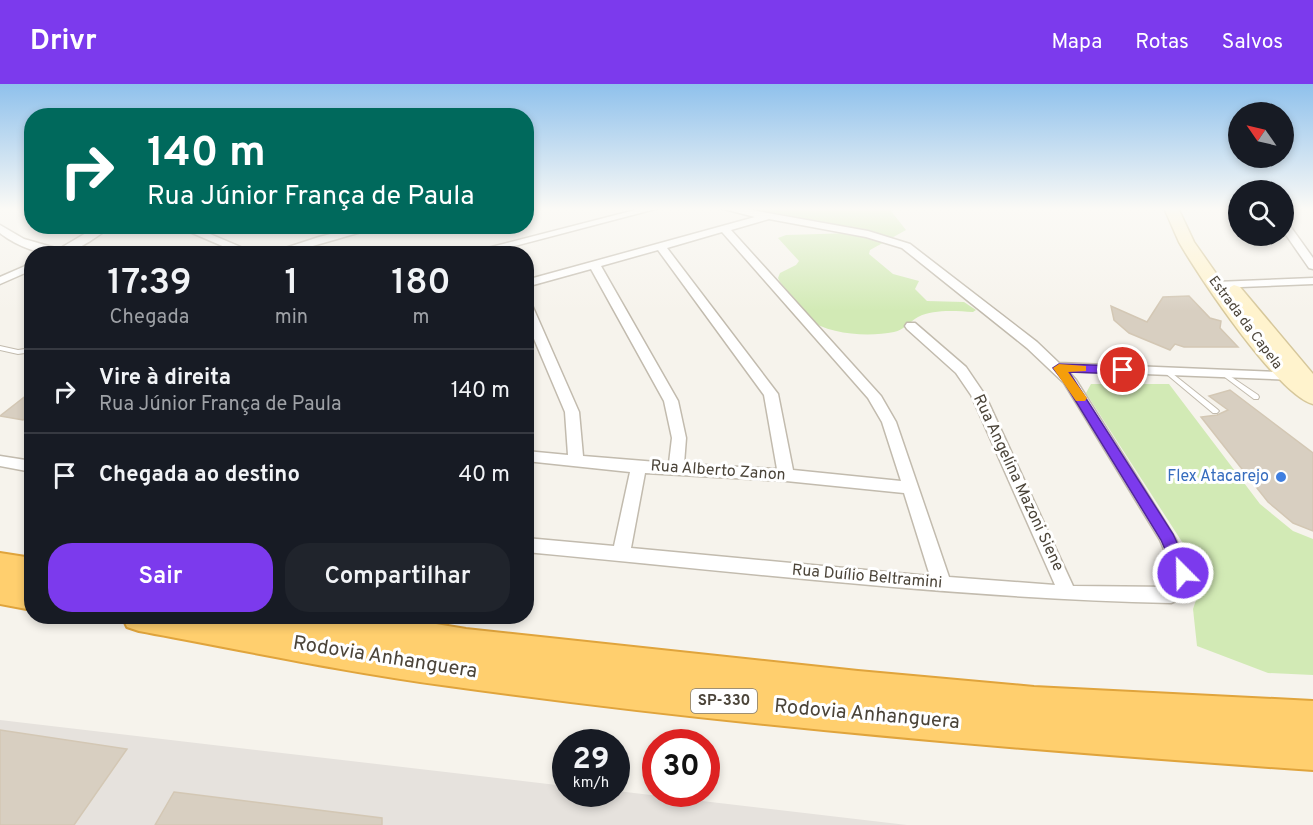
<!DOCTYPE html>
<html lang="pt">
<head>
<meta charset="utf-8">
<style>
  :root { --surface:#171b24; --page:#20242c; --text:#f1f3f6; --muted:#9ea1a6; --line:#363941; --accent:#7c3aed }
  body { margin:0; font-family:Overpass,sans-serif; background:var(--page); color:var(--text); height:100vh; display:flex; flex-direction:column; font-size:22px; white-space:nowrap }
  * { box-sizing:border-box; margin:0 }
  p { font-size:20px; color:var(--muted) }
  .icon { flex:none; width:33px; height:33px; fill:none; stroke:currentColor; stroke-width:2; stroke-linecap:round; stroke-linejoin:round }
  .map { position:relative; flex:1; overflow:hidden }
  .panel { position:absolute; left:24px; top:162px; width:510px; height:378px; display:flex; flex-direction:column; background:var(--surface); border-radius:24px; box-shadow:0 3px 9px #0003 }
  .panel>* { flex:none }
  .hud { position:absolute; left:24px; top:24px; width:510px; height:126px; border-radius:24px; box-shadow:0 3px 9px #0003; background:#00695c; color:#fff; overflow:hidden }
  .needle { width:39px; rotate:304deg }
  .fabs { position:absolute; left:1228px; top:18px; display:grid; gap:12px }
  .fabs a { display:grid; place-items:center; width:66px; height:66px; border-radius:50%; background:var(--surface); box-shadow:0 3px 9px #0003; font-size:30px }
  .speed { position:absolute; left:552px; top:645px; display:flex; gap:12px; font-size:30px; font-weight:700; text-align:center }
  .speed>* { display:grid; place-content:center; width:78px; height:78px; border-radius:50%; background:var(--surface); box-shadow:0 3px 9px #0003; line-height:1 }
  .speed small { font-size:15px; font-weight:400 }
  .speed .limit { border:9px solid #d22; background:#fff; color:#111 }
  .pin { position:absolute; display:grid; place-items:center; width:51px; height:51px; color:#fff; margin:-26px; border:3px solid #fff; border-radius:50%; box-shadow:0 2px 6px #0007 }
  .me { position:absolute; width:66px; margin:-33px; rotate:337deg; stroke-linejoin:round; filter:drop-shadow(0 0 4px #0008) }
  .turn { display:flex; align-items:center; gap:21px; height:126px; padding:0 24px; font-size:27px }
  .turn .icon { width:78px; height:78px; stroke-width:2.5 }
  .turn b { display:block; font-size:42px; line-height:51px }
  .eta { display:flex; justify-content:space-evenly; align-items:center; height:102px; text-align:center }
  .eta b { font-size:36px; font-weight:600; line-height:42px }
  .cta { display:flex; gap:12px; margin-top:auto; padding:12px 24px }
  .cta a { flex:1; height:69px; border-radius:24px; background:var(--accent); color:#fff; font-size:24px; font-weight:600; line-height:69px; text-align:center }
  .cta a+a { background:var(--page); color:var(--text) }
  ul { padding:0; list-style:none }
  li { display:flex; align-items:center; gap:18px; height:84px; padding:0 24px; border-top:2px solid var(--line) }
  li div { flex:1 }
  li b { display:block; font-size:22px }
  li em { font-style:normal }
  header { display:flex; align-items:center; gap:36px; box-sizing:border-box; height:84px; padding:0 30px; background:var(--accent); color:#fff }
  header strong { font-size:28px }
  nav { display:flex; gap:33px; margin-inline-start:auto; font-size:21px }
  .map>svg:first-child { display:block }
  .industrial { fill:#e6e2dd }
  .green { fill:#d2eab5 }
  .building { fill:#d8cfc1; stroke:#d3c7b4; stroke-width:1.5 }
  .lines { fill:none; stroke-linecap:round; stroke-linejoin:round }
  .lane-casing { stroke:#c2bbae; stroke-width:2 }
  .street-casing { stroke:#c2bbae; stroke-width:3 }
  .secondary-casing { stroke:#d6c79b; stroke-width:3 }
  .highway-casing { stroke:#e0a43c; stroke-width:4 }
  .lane { fill:#fff; fill-rule:evenodd }
  .street { fill:#fff; fill-rule:evenodd }
  .secondary { fill:#fff3cd; fill-rule:evenodd }
  .highway { fill:#ffcf6e; fill-rule:evenodd }
  .route { fill:#7c3aed; stroke:#51269a; stroke-width:1.5 }
  .slow { fill:#f59e0b }
  .shop-dot { fill:#3f7fe0; stroke:#fff; stroke-width:2 }
  .labels { text-anchor:middle; dominant-baseline:central; stroke-width:6; stroke-linejoin:round; paint-order:stroke }
  .far-street-label { font-size:14px; fill:#4b4439; stroke:#fff }
  .shield { fill:#fff; stroke:#817c74; stroke-width:1.5 }
  .shield-label { font-size:15px; font-weight:bold; fill:#4b4439 }
  .street-label { font-size:16px; fill:#4b4439; stroke:#fff }
  .shop-label { font-size:16px; fill:#366cbe; stroke:#fff; text-anchor:end }
  .near-street-label { font-size:20px; fill:#4b4439; stroke:#fff }
</style>
</head>
<body>
<header>
<strong>Drivr</strong>
<nav><a>Mapa</a><a>Rotas</a><a>Salvos</a></nav>
</header>
<div class="map">
<svg width="1313" height="741" viewBox="0 0 1313 741">
  <rect width="100%" height="100%" fill="#f6f3ec"/>
  <!-- industrial -->
  <path class="industrial" d="M0,636L565,702L566,710H616L617,707L907,741H0Z"/>
  <!-- green -->
  <path class="green" d="M735,124H891V127L906,146L870,166L869,170L893,190L919,197L915,205L927,217L964,218L976,226L973,228C955,227 934,225 918,233C909,238 904,246 894,248C869,253 829,251 808,235C799,228 796,218 789,209C785,203 781,201 778,194L780,189L796,181L799,177L778,154L786,151L852,149Z
    M1091,300H1169L1260,420L1293,447L1313,455V591L1268,589L1197,562L1193,525L1200,504L1186,464L1086,309Z"/>
  <!-- building -->
  <path class="building" d="M1189,212L1210,234L1221,237L1220,244L1238,263H1184L1175,260L1170,266L1129,249L1114,236L1111,222L1147,238L1163,213Z
    M1230,306L1313,369V447L1293,439L1268,418L1201,333L1217,331L1228,326L1209,312Z
    M32,307V329L23,336L0,332Z
    M0,646L127,665L74,741H0Z
    M174,708L382,734V741H155Z"/>
  <g class="lines">
    <!-- lane casing -->
    <g class="lane-casing">
      <path id="lane" d="M0,262L18,266L32,264V268L18,270L0,266Z
        M1166,285L1168,286L1217,325L1219,327L1217,329H1213L1164,288L1163,287Z
        M1224,288L1258,311L1259,313L1258,315H1254L1222,291L1221,290L1222,289Z"/>
    </g>
    <!-- street casing -->
    <g class="street-casing">
      <path id="street" d="M643,124H659L484,170H464Z
        M720,124H740L868,147L910,160L1037,258L1059,279L1300,289L1302,292L1295,296L1068,287L1076,296L1175,454L1192,489V500L1185,513L1171,519C955,514 741,488 526,468V454L614,462L630,388L526,377V367L568,371L565,328L526,236V218L532,221L579,328L583,372L669,379L672,354L664,317L591,185L526,203V196L755,133ZM769,135L866,153L902,164L1027,264L1064,299L1160,456L1174,489L1173,503L1073,502L985,311L966,283L915,239H907L905,242L907,245L956,289L971,311L1055,501L949,493L896,338L881,312L731,146ZM722,148L868,314L882,338L901,397L793,386L778,310L667,164ZM658,166L764,311L777,385L684,380L686,354L678,317L601,182ZM645,389L786,397L904,409L930,492L631,464Z
        M1284,138L1288,139L1313,174V185L1309,184L1284,148Z
        M0,141L24,155L59,165L98,142H111C102,150 78,166 66,169C47,175 15,161 0,149Z
        M176,142H191L257,170H241Z
        M362,142H382L285,170H267L319,153Z
        M32,179V186L0,200V193Z
        M1313,194V200L1216,204L1210,201L1216,198Z
        M0,372L32,377V388L0,382Z"/>
    </g>
    <!-- secondary casing -->
    <g class="secondary-casing">
      <path id="secondary" d="M1164,124H1178L1194,158L1227,205L1234,201L1240,203L1313,290V320C1278,311 1199,193 1179,158C1174,147 1169,135 1164,124Z"/>
    </g>
    <!-- highway casing -->
    <g class="highway-casing">
      <path id="highway" d="M0,469L32,474V526L0,520Z
        M122,532H232L276,540L273,532H388L466,545L858,587L1034,603L1313,617V686C1024,666 736,642 449,602C345,588 242,566 139,547L127,543Z"/>
    </g>
    <!-- lane -->
    <use href="#lane" class="lane"/>
    <!-- street -->
    <use href="#street" class="street"/>
    <!-- secondary -->
    <use href="#secondary" class="secondary"/>
    <!-- highway -->
    <use href="#highway" class="highway"/>
  </g>
  <!-- sky -->
  <linearGradient id="sky" x2="0" y2="1"><stop stop-color="#8fc1ec"/><stop offset="0.55" stop-color="#fbfaf6"/><stop offset="1" stop-color="#fbfaf6" stop-opacity="0"/></linearGradient>
  <rect width="1313" height="227" fill="url(#sky)"/>
  <!-- route -->
  <path class="route" d="M1059,280L1123,282L1129,286L1123,290L1069,288L1173,450L1191,489L1188,493L1183,495L1177,493L1161,456L1064,298L1053,284Z"/>
  <!-- slow -->
  <path class="slow" d="M1059,280L1086,282V287L1068,288L1087,314L1085,317H1076L1053,284Z"/>
  <!-- markers -->
  <circle class="shop-dot" cx="1281" cy="393" r="6"/>
  <g class="labels">
    <!-- far-street labels -->
    <g class="far-street-label">
      <text transform="translate(1245 239) rotate(53)">Estrada da Capela</text>
    </g>
    <!-- shield labels -->
    <rect class="shield" x="691" y="605" width="66" height="24" rx="4.5"/>
    <g class="shield-label">
      <text x="724" y="617">SP-330</text>
    </g>
    <!-- street labels -->
    <g class="street-label">
      <text transform="translate(718 387) rotate(4)">Rua Alberto Zanon</text>
      <text transform="translate(1018 399) rotate(65)">Rua Angelina Mazoni Siene</text>
      <text transform="translate(867 493) rotate(5)">Rua Duílio Beltramini</text>
    </g>
    <!-- shop labels -->
    <g class="shop-label">
      <text x="1269" y="393">Flex Atacarejo</text>
    </g>
    <!-- near-street labels -->
    <g class="near-street-label">
      <text transform="translate(385 574) rotate(9)">Rodovia Anhanguera</text>
      <text transform="translate(867 631) rotate(5)">Rodovia Anhanguera</text>
    </g>
  </g>
</svg>
<div class="fabs">
<a><svg class="needle" viewBox="-14 -14 28 28"><path d="M0-13l5 13h-10z" fill="#e53935"/><path d="M0 13l5-13h-10z" fill="#9ea1a6"/></svg></a>
<a><svg class="icon" aria-label="search" viewBox="0 0 24 24"><circle cx="10" cy="10" r="6"/><path d="M15 15l6 6"/></svg></a>
</div>
<div class="speed"><div>29<small>km/h</small></div><div class="limit">30</div></div>
<div class="pin" style="left:1123px;top:286px;background:#d93025"><svg class="icon" aria-label="arrive" viewBox="0 0 24 24"><path d="M6 21V4h12l-3 4 3 4H6"/></svg></div>
<svg class="me" style="left:1183px;top:489px" viewBox="-20 -20 40 40"><circle r="17" fill="#7c3aed" stroke="#fff" stroke-width="3"/><path d="M0-11L8 9 0 5-8 9z" fill="#fff"/></svg>
<div class="hud">
<div class="turn"><svg class="icon" aria-label="right" viewBox="0 0 24 24"><path d="M7 20v-9h11M14 6l5 5-5 5"/></svg><div><b>140 m</b>Rua Júnior França de Paula</div></div>
</div>
<section class="panel">
<div class="eta">
<div><b>17:39</b><p>Chegada</p></div>
<div><b>1</b><p>min</p></div>
<div><b>180</b><p>m</p></div>
</div>
<ul>
<li><svg class="icon" aria-label="right" viewBox="0 0 24 24"><path d="M7 20v-9h11M14 6l5 5-5 5"/></svg><div><b>Vire à direita</b><p>Rua Júnior França de Paula</p></div><em>140 m</em></li>
<li><svg class="icon" aria-label="arrive" viewBox="0 0 24 24"><path d="M6 21V4h12l-3 4 3 4H6"/></svg><div><b>Chegada ao destino</b></div><em>40 m</em></li>
</ul>
<div class="cta"><a>Sair</a><a>Compartilhar</a></div>
</section>
</div>
</body>
</html>
